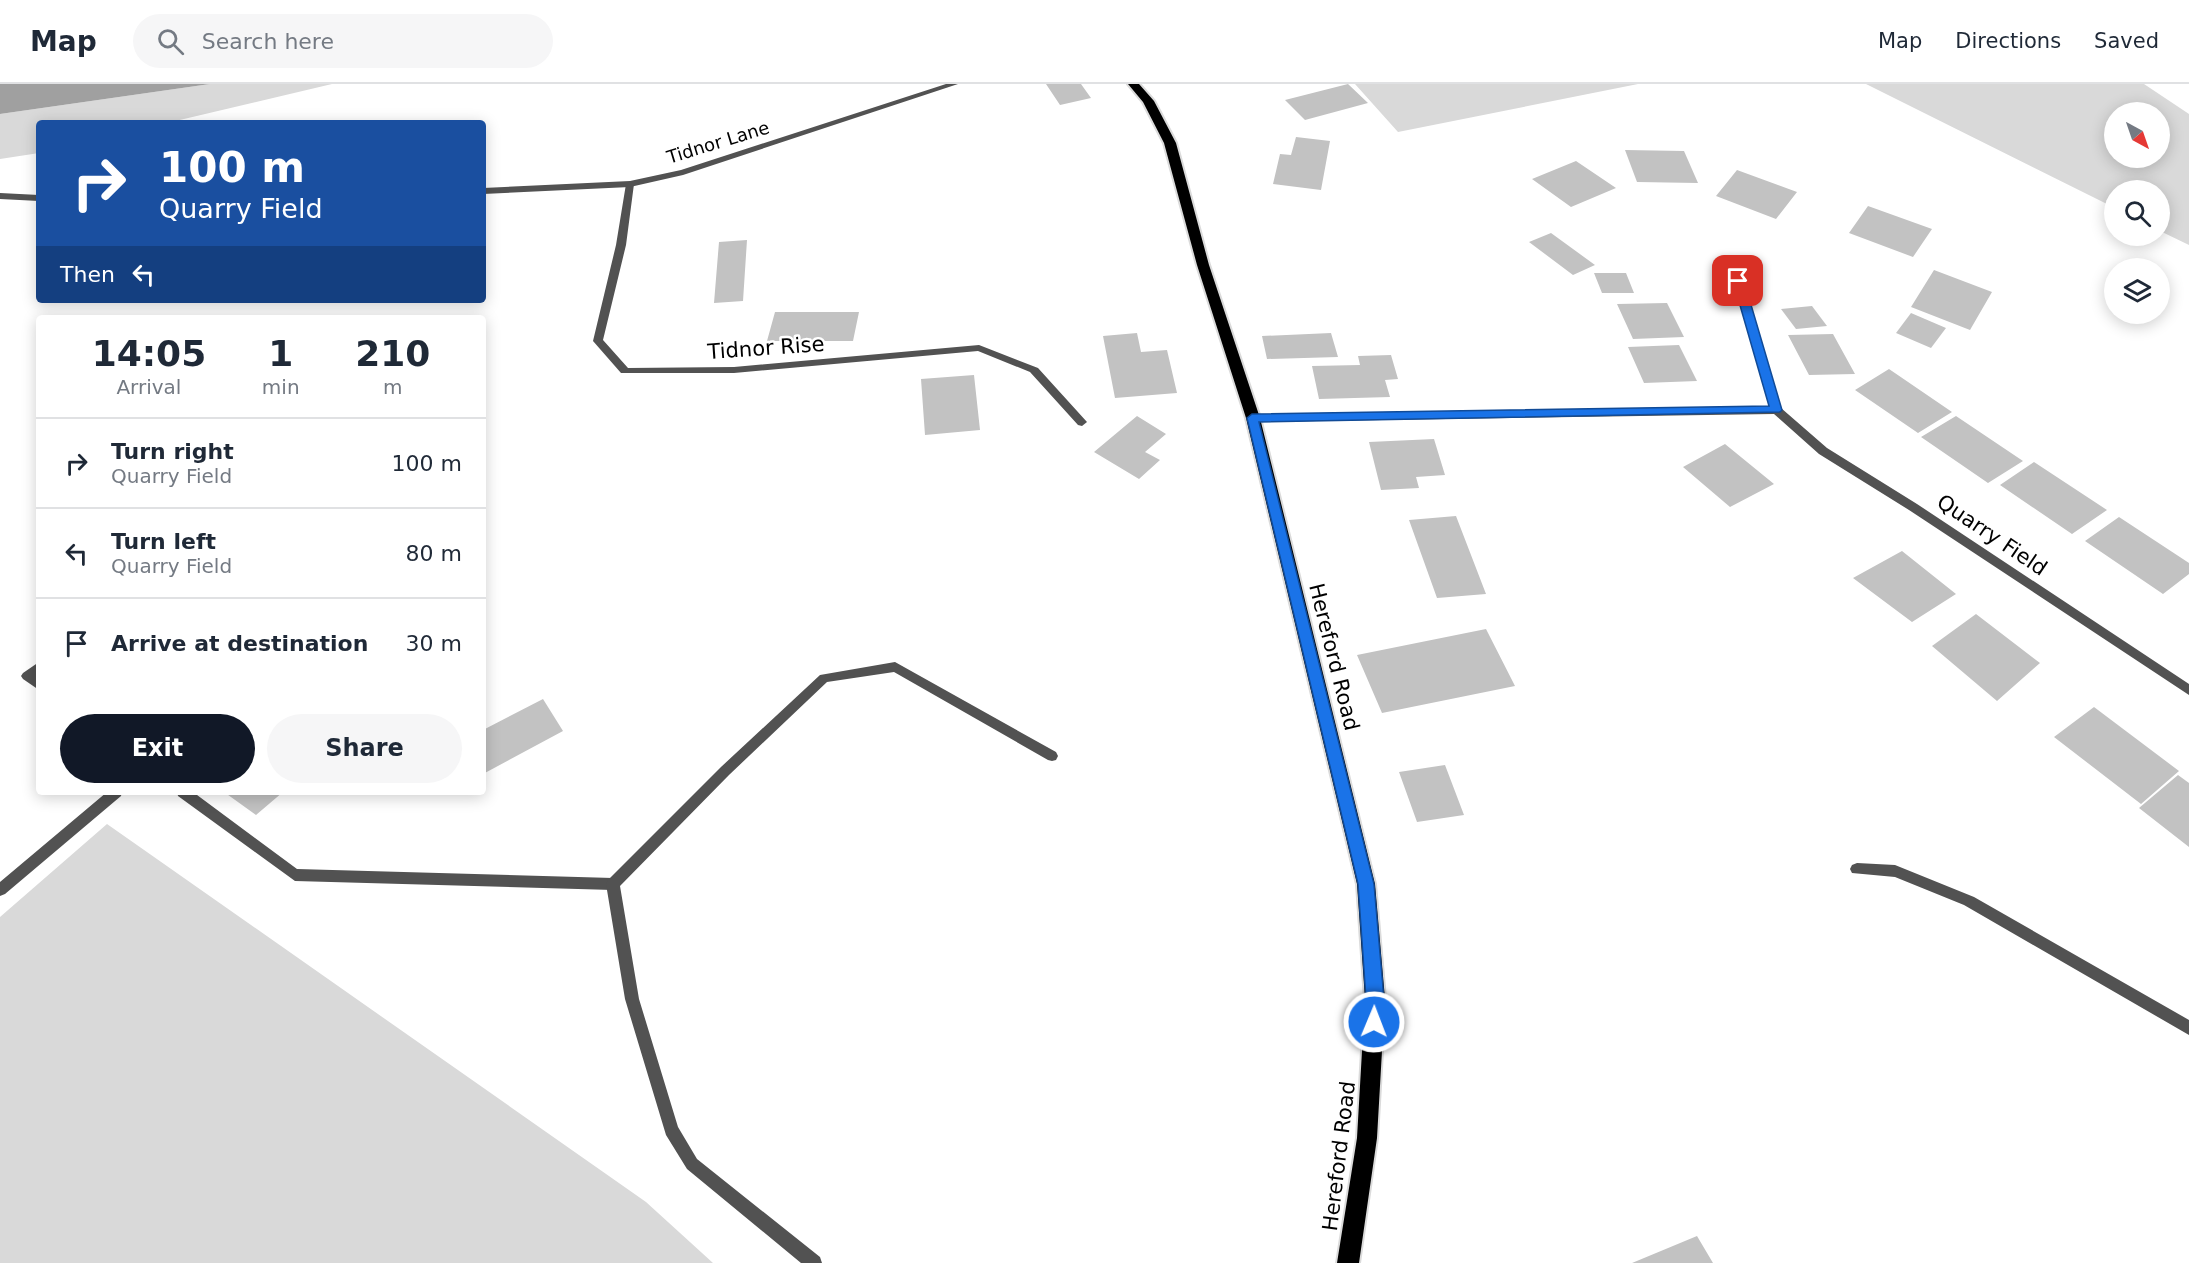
<!DOCTYPE html>
<html lang="en">
<head>
<meta charset="utf-8">
<style>
  :root { --surface:#fff; --page:#f6f6f7; --text:#1f2937; --muted:#747a83; --line:#e0e1e3; --accent:#111827 }
  body { margin:0; font-family:"DejaVu Sans",sans-serif; background:var(--page); color:var(--text); height:100vh; display:flex; flex-direction:column; font-size:22px; white-space:nowrap }
  * { box-sizing:border-box; margin:0 }
  p { font-size:20px; color:var(--muted) }
  .icon { flex:none; width:33px; height:33px; fill:none; stroke:currentColor; stroke-width:2; stroke-linecap:round; stroke-linejoin:round }
  .map { position:relative; flex:1; overflow:hidden }
  .drawer { position:absolute; left:36px; top:231px; width:450px; height:480px; display:flex; flex-direction:column; background:var(--surface); border-radius:6px; box-shadow:0 3px 15px #0003 }
  .drawer>* { flex:none }
  .guide { position:absolute; left:36px; top:36px; width:450px; height:183px; border-radius:6px; box-shadow:0 3px 15px #0003; background:#1a4fa0; color:#fff; overflow:hidden }
  .needle { width:39px; rotate:140deg }
  .controls { position:absolute; left:2104px; top:18px; display:grid; gap:12px }
  .controls a { display:grid; place-items:center; width:66px; height:66px; border-radius:50%; background:var(--surface); box-shadow:0 3px 15px #0003; font-size:30px }
  .pin { position:absolute; display:grid; place-items:center; width:51px; height:51px; color:#fff; margin:-26px; border-radius:12px; box-shadow:0 3px 9px #0006 }
  .me { position:absolute; width:66px; margin:-33px; rotate:1deg; stroke-linejoin:round; filter:drop-shadow(0 0 4px #0008) }
  .turn { display:flex; align-items:center; gap:21px; height:126px; padding:0 24px; font-size:27px }
  .turn .icon { width:78px; height:78px; stroke-width:2.5 }
  .turn b { display:block; font-size:42px; line-height:51px }
  .then { display:flex; align-items:center; height:57px; padding:0 24px; background:#0003; gap:12px; font-size:22px }
  .eta { display:flex; justify-content:space-evenly; align-items:center; height:102px; text-align:center }
  .eta b { font-size:36px; font-weight:700; line-height:42px }
  .primary-button { display:flex; gap:12px; margin-top:auto; padding:12px 24px }
  .primary-button a { flex:1; height:69px; border-radius:36px; background:var(--accent); color:#fff; font-size:24px; font-weight:700; line-height:69px; text-align:center }
  .primary-button a+a { background:var(--page); color:var(--text) }
  ul { padding:0; list-style:none }
  li { display:flex; align-items:center; gap:18px; height:90px; padding:0 24px; border-top:2px solid var(--line) }
  li div { flex:1 }
  li b { display:block; font-size:22px }
  li em { font-style:normal }
  header { display:flex; align-items:center; gap:36px; box-sizing:border-box; height:84px; padding:0 30px; background:var(--surface); border-bottom:2px solid var(--line) }
  header strong { font-size:28px }
  nav { display:flex; gap:33px; margin-inline-start:auto; font-size:21px }
  .search { width:420px; height:54px; background:var(--page); display:flex; align-items:center; gap:15px; box-sizing:border-box; padding:0 21px; border-radius:33px; color:var(--muted); font-size:22px }
  .map>svg:first-child { display:block }
  .green { fill:#d9d9d9; fill-rule:evenodd }
  .water { fill:#a0a0a0 }
  .building { fill:#c2c2c2 }
  .lines { fill:none; stroke-linecap:round; stroke-linejoin:round }
  .trunk-casing { stroke:#dbdbdb; stroke-width:4 }
  .service { fill:#525252; fill-rule:evenodd }
  .minor { fill:#525252; fill-rule:evenodd }
  .trunk { fill:#000; fill-rule:evenodd }
  .route { fill:#1a73e8; stroke:#114b97; stroke-width:1.5 }
  .labels { text-anchor:middle; dominant-baseline:central; stroke-width:5; stroke-linejoin:round; paint-order:stroke }
  .far-street-label { font-size:18px; fill:#000; stroke:#fff }
  .street-label { font-size:21px; fill:#000; stroke:#fff }
</style>
</head>
<body>
<header>
<strong>Map</strong>
<div class="search"><svg class="icon" aria-label="search" viewBox="0 0 24 24"><circle cx="10" cy="10" r="6"/><path d="M15 15l6 6"/></svg>Search here</div>
<nav><a>Map</a><a>Directions</a><a>Saved</a></nav>
</header>
<div class="map">
<svg width="2189" height="1179" viewBox="0 0 2189 1179">
  <rect width="100%" height="100%" fill="#fff"/>
  <!-- green -->
  <path class="green" d="M210,0H332L167,39H39V69L0,75V30Z
    M1355,0H1638L1398,48Z
    M1866,0H2144L2189,30V161L2160,147V106H2115V124ZM2160,28V74H2115V28Z
    M107,740L646,1118L713,1179H0V833Z"/>
  <!-- water -->
  <path class="water" d="M0,0H210L0,30Z"/>
  <!-- building -->
  <path class="building" d="M1046,0H1081L1091,14L1060,21Z
    M1348,0L1368,19L1305,36L1285,16Z
    M1296,53L1330,57L1321,106L1273,100L1280,70L1291,71Z
    M1625,66L1684,67L1698,99L1637,98Z
    M1576,77L1616,104L1571,123L1532,95Z
    M1737,86L1797,108L1776,135L1716,112Z
    M1868,122L1932,145L1913,173L1849,149Z
    M1551,149L1595,181L1573,191L1529,158Z
    M747,156L743,217L714,219L719,158Z
    M1934,186L1992,208L1970,246L1911,223Z
    M1594,189H1626L1634,209H1602Z
    M1667,219L1684,253L1633,255L1617,220Z
    M1812,222L1827,242L1796,245L1781,225Z
    M775,228H859L853,257H767Z
    M1911,229L1946,244L1931,264L1896,249Z
    M1137,249L1141,268L1167,266L1177,309L1115,314L1103,252Z
    M1331,249L1338,273L1267,275L1262,252Z
    M1833,250L1855,290L1809,291L1788,251Z
    M1679,261L1697,297L1644,299L1628,263Z
    M1391,271L1398,295L1385,296L1390,313L1319,315L1312,282L1360,281L1358,272Z
    M1889,285L1952,328L1918,349L1855,306Z
    M974,291L980,346L925,351L921,295Z
    M1137,332L1166,350L1145,368L1160,376L1139,395L1094,368Z
    M1956,332L2023,377L1988,399L1921,353Z
    M1434,355L1445,391L1416,393L1419,404L1381,406L1369,358Z
    M1725,360L1774,400L1730,423L1683,383Z
    M2034,378L2107,426L2072,450L2000,401Z
    M1456,432L1486,510L1437,514L1409,436Z
    M2119,433L2189,479V490L2163,510L2085,457Z
    M1902,467L1956,510L1912,538L1853,494Z
    M1976,530L2040,579L1997,617L1932,562Z
    M1486,545L1515,602L1382,629L1357,571Z
    M543,615L563,647L483,690V646Z
    M2094,623L2179,687L2141,720L2054,653Z
    M1445,681L1464,731L1417,738L1399,688Z
    M2178,691L2189,699V763L2139,724Z
    M224,708H283L256,731Z
    M1697,1152L1713,1179H1632Z"/>
  <g class="lines">
    <!-- trunk casing -->
    <g class="trunk-casing">
      <path id="trunk" d="M1128,0H1139L1154,17L1176,59L1209,181L1260,334L1375,800L1385,915L1377,1054L1359,1179H1337L1357,1054L1365,915L1357,800L1246,334L1197,181L1164,59L1143,18Z"/>
    </g>
    <!-- service -->
    <path class="service" d="M630,97L634,100L626,161L603,256L628,284L734,283L979,261L1038,284L1087,338L1082,342L1078,341L1030,288L978,267L734,289H621L593,257L616,161L626,100Z
      M39,578V590L36,592L39,594V606L23,595L21,592L23,589Z
      M107,708H122L121,712L5,810L0,812V798Z
      M177,708H193L297,785L613,794L618,796L620,800L618,804L613,806L295,797L178,712Z
      M1857,779L1895,781L1974,813L2189,936V951L1964,821L1895,793L1852,789L1850,785L1852,781Z"/>
    <!-- minor -->
    <path class="minor" d="M946,0H958L683,91L630,103L483,110V104L630,97L681,86Z
      M0,109L39,111V117L0,115Z
      M1738,194L1743,197L1781,324L1827,364L1917,420L2189,600V611L1909,426L1819,370L1774,330L1253,338L1248,334L1253,330L1770,323L1733,197Z
      M895,578L1056,668L1058,672L1056,676L1052,677L1048,676L894,588L827,598L729,691L620,802L639,915L678,1043L697,1075L820,1173L822,1179H801L687,1085L666,1051L625,915L606,800L608,796L721,683L820,591Z"/>
    <!-- trunk -->
    <use href="#trunk" class="trunk"/>
  </g>
  <!-- route -->
  <path class="route" d="M1738,193L1744,197L1782,326L1780,328L1259,338L1374,800L1384,915L1380,944L1374,946L1368,944L1358,800L1247,334L1252,330L1769,322L1733,197Z"/>
  <g class="labels">
    <!-- far-street labels -->
    <g class="far-street-label">
      <text transform="translate(718 58) rotate(-17)">Tidnor Lane</text>
    </g>
    <!-- street labels -->
    <g class="street-label">
      <text transform="translate(766 264) rotate(-4)">Tidnor Rise</text>
      <text transform="translate(1992 451) rotate(34)">Quarry Field</text>
      <text transform="translate(1334 573) rotate(76)">Hereford Road</text>
      <text transform="translate(1339 1072) rotate(-83)">Hereford Road</text>
    </g>
  </g>
</svg>
<div class="controls">
<a><svg class="needle" viewBox="-14 -14 28 28"><path d="M0-13l5 13h-10z" fill="#e53935"/><path d="M0 13l5-13h-10z" fill="#747a83"/></svg></a>
<a><svg class="icon" aria-label="search" viewBox="0 0 24 24"><circle cx="10" cy="10" r="6"/><path d="M15 15l6 6"/></svg></a>
<a><svg class="icon" aria-label="layers" viewBox="0 0 24 24"><path d="M12 4l9 5-9 5-9-5zM3 14l9 5 9-5"/></svg></a>
</div>
<div class="pin" style="left:1738px;top:197px;background:#d93025"><svg class="icon" aria-label="arrive" viewBox="0 0 24 24"><path d="M6 21V4h12l-3 4 3 4H6"/></svg></div>
<svg class="me" style="left:1374px;top:938px" viewBox="-20 -20 40 40"><circle r="17" fill="#1a73e8" stroke="#fff" stroke-width="3"/><path d="M0-11L8 9 0 5-8 9z" fill="#fff"/></svg>
<div class="guide">
<div class="turn"><svg class="icon" aria-label="right" viewBox="0 0 24 24"><path d="M7 20v-9h11M14 6l5 5-5 5"/></svg><div><b>100 m</b>Quarry Field</div></div>
<div class="then">Then<svg class="icon" aria-label="left" viewBox="0 0 24 24"><path d="M17 20v-9H6M10 6l-5 5 5 5"/></svg></div>
</div>
<section class="drawer">
<div class="eta">
<div><b>14:05</b><p>Arrival</p></div>
<div><b>1</b><p>min</p></div>
<div><b>210</b><p>m</p></div>
</div>
<ul>
<li><svg class="icon" aria-label="right" viewBox="0 0 24 24"><path d="M7 20v-9h11M14 6l5 5-5 5"/></svg><div><b>Turn right</b><p>Quarry Field</p></div><em>100 m</em></li>
<li><svg class="icon" aria-label="left" viewBox="0 0 24 24"><path d="M17 20v-9H6M10 6l-5 5 5 5"/></svg><div><b>Turn left</b><p>Quarry Field</p></div><em>80 m</em></li>
<li><svg class="icon" aria-label="arrive" viewBox="0 0 24 24"><path d="M6 21V4h12l-3 4 3 4H6"/></svg><div><b>Arrive at destination</b></div><em>30 m</em></li>
</ul>
<div class="primary-button"><a>Exit</a><a>Share</a></div>
</section>
</div>
</body>
</html>
